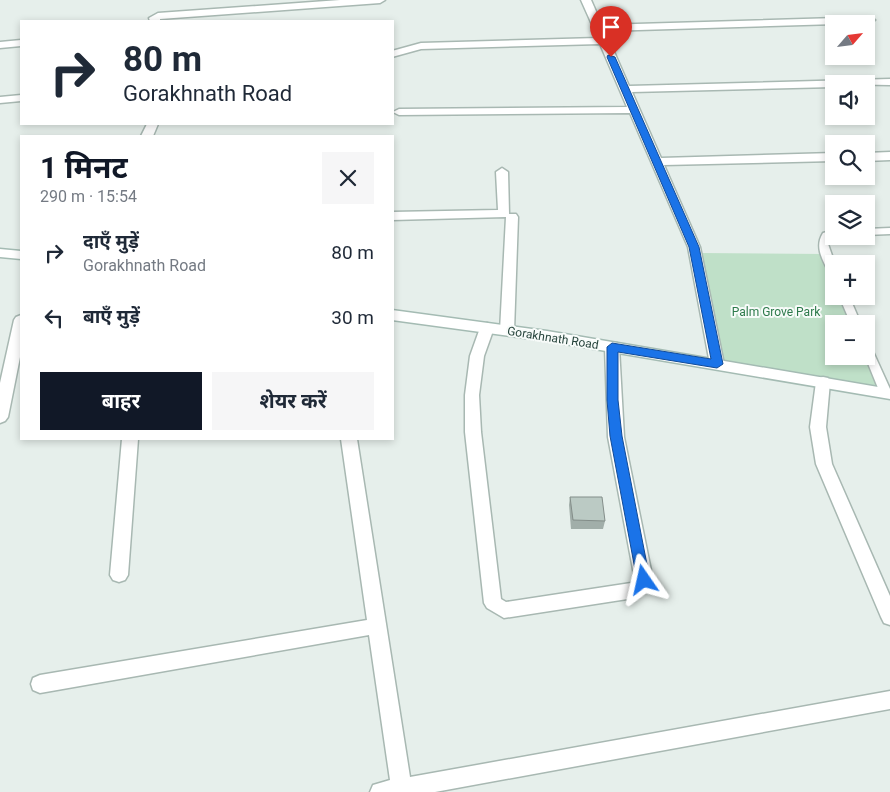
<!DOCTYPE html>
<html lang="hi">
<head>
<meta charset="utf-8">
<style>
  :root { --surface:#fff; --page:#f6f6f7; --text:#1f2937; --muted:#747a83; --accent:#111827 }
  body { margin:0; font-family:Roboto,"Noto Sans Devanagari",sans-serif; background:var(--page); color:var(--text); height:100vh; display:flex; flex-direction:column; font-size:19px; white-space:nowrap }
  * { box-sizing:border-box; margin:0 }
  p { font-size:16px; color:var(--muted) }
  .icon { flex:none; width:28px; height:28px; fill:none; stroke:currentColor; stroke-width:2; stroke-linecap:round; stroke-linejoin:round }
  .map { position:relative; flex:1; overflow:hidden }
  .details { position:absolute; left:20px; top:135px; width:374px; height:305px; display:flex; flex-direction:column; background:var(--surface); border-radius:0px; box-shadow:0 2px 8px #0003 }
  .details>* { flex:none }
  .top-card { position:absolute; left:20px; top:20px; width:374px; height:105px; border-radius:0px; box-shadow:0 2px 8px #0003; background:#fff; color:var(--text); overflow:hidden }
  .needle { width:32px; rotate:62deg }
  .controls { position:absolute; left:825px; top:15px; display:grid; gap:10px }
  .controls a { display:grid; place-items:center; width:50px; height:50px; border-radius:0px; background:var(--surface); box-shadow:0 2px 8px #0003; font-size:25px }
  .pin { position:absolute; display:grid; place-items:center; width:42px; height:42px; color:#fff; margin:-51px -21px; border-radius:50% 50% 50% 0; rotate:-45deg; box-shadow:0 0 5px #0007 }
  .pin .icon { rotate:45deg }
  .me { position:absolute; width:55px; margin:-28px; rotate:349deg; stroke-linejoin:round; filter:drop-shadow(0 0 4px #0008) }
  .turn { display:flex; align-items:center; gap:18px; height:105px; padding:0 20px; font-size:22px }
  .turn .icon { width:65px; height:65px; stroke-width:2.5 }
  .turn b { display:block; font-size:35px; line-height:42px }
  .round { display:grid; place-items:center; flex:none; width:52px; height:52px; border-radius:0px; background:var(--page) }
  .head { display:flex; align-items:center; justify-content:space-between; height:85px; padding:0 20px }
  h1 { font-size:30px; font-weight:700; line-height:38px; color:var(--accent) }
  .primary-button { display:flex; gap:10px; margin-top:auto; padding:10px 20px }
  .primary-button a { flex:1; height:58px; border-radius:0px; background:var(--accent); color:#fff; font-size:20px; font-weight:700; line-height:58px; text-align:center }
  .primary-button a+a { background:var(--page); color:var(--text) }
  ul { padding:0; list-style:none }
  li { display:flex; align-items:center; gap:15px; height:65px; padding:0 20px }
  li div { flex:1 }
  li b { display:block; font-size:19px }
  li em { font-style:normal }
  .map>svg:first-child { display:block }
  .green { fill:#bfe0c8 }
  .lines { fill:none; stroke-linecap:round; stroke-linejoin:round }
  .lane-casing { stroke:#a8b8b2; stroke-width:3 }
  .street-casing { stroke:#a8b8b2; stroke-width:3 }
  .secondary-casing { stroke:#a4bbb3; stroke-width:3 }
  .lane { fill:#fff; fill-rule:evenodd }
  .street { fill:#fff; fill-rule:evenodd }
  .secondary { fill:#fff; fill-rule:evenodd }
  .wall { fill:#a1aea9 }
  .building { fill:#bbcac4; stroke:#838d89 }
  .route { fill:#1a73e8; stroke:#114b97 }
  .labels { text-anchor:middle; dominant-baseline:central; stroke-width:4; stroke-linejoin:round; paint-order:stroke }
  .park-label { font-size:12px; fill:#2d7a4b; stroke:#f7fbf9 }
  .street-label { font-size:12px; fill:#24423a; stroke:#f7fbf9 }
</style>
</head>
<body>
<div class="map">
<svg width="890" height="792" viewBox="0 0 890 792">
  <rect width="100%" height="100%" fill="#e6efeb"/>
  <!-- green -->
  <path class="green" d="M700,253L825,254L834,275V296H843L854,324H834V356H866L881,390L721,362Z"/>
  <g class="lines">
    <!-- lane casing -->
    <g class="lane-casing">
      <path id="lane" d="M890,228V234L866,235V229Z
        M834,230V236L830,237L828,244L835,264L834,275L830,274C823,261 814,247 823,233Z
        M839,296H849L861,324H851Z
        M866,343L871,347L890,389V396L886,397L880,393L865,356H866Z"/>
    </g>
    <!-- street casing -->
    <g class="street-casing">
      <path id="street" d="M340,0H385L380,3L160,19V21H150L149,18L158,13Z
        M581,0H591L602,25L870,17L875,20L870,23L605,31L629,86L890,79V85L834,84V87L632,92L661,158L834,153V161L664,165L700,247L724,364L722,368L717,369L712,368L710,364L688,247L630,113L399,115L393,112L399,109L627,107L600,44L421,49L392,57V51L421,43L598,38Z
        M21,40V46L0,48V42Z
        M21,95V101L0,103V97Z
        M147,124H158L153,136H141Z
        M890,152V160L866,161V153Z
        M502,168L508,172L509,214H516L518,217L514,331L512,334H502L500,331L506,217L392,220V212L498,210L496,172Z
        M21,315V352L8,417L5,421L0,423V383L14,320L16,317Z
        M487,323L492,325L494,328L484,356L479,395L481,432L501,599L506,602L631,583L635,580L608,437L605,347L607,343H617L619,347L624,437L653,580L647,591L634,598L504,618L487,608L484,603L465,432V395L470,356L480,328L482,325Z
        M823,377L828,378L830,382L826,427L832,464L890,596V625L884,623L881,617L816,464L810,427L816,382L818,378Z
        M122,439H138L128,575L125,580L119,582L113,580L110,575Z
        M341,439H357L410,777L890,691V709L435,792H370L373,785L390,780L369,635L40,693L33,690L31,684L33,678L40,675L367,620Z"/>
    </g>
    <!-- secondary casing -->
    <g class="secondary-casing">
      <path id="secondary" d="M0,249L21,251V259L0,257Z
        M392,310L547,331L890,389V399L547,341L392,320Z"/>
    </g>
    <!-- lane -->
    <use href="#lane" class="lane"/>
    <!-- street -->
    <use href="#street" class="street"/>
    <!-- secondary -->
    <use href="#secondary" class="secondary"/>
  </g>
  <!-- wall -->
  <path class="wall" d="M570,497L605,521L603,529H571L569,505Z"/>
  <!-- building -->
  <path class="building" d="M570,497H602L605,521L573,520Z"/>
  <!-- route -->
  <path class="route" d="M608,55L615,57L699,247L723,364L717,368L618,352V400L622,436L650,580L648,584L644,586L639,584L637,580L610,436L607,400V347L612,343L711,359L689,247L607,57Z"/>
  <g class="labels">
    <!-- park labels -->
    <g class="park-label">
      <text x="776" y="312">Palm Grove Park</text>
    </g>
    <!-- street labels -->
    <g class="street-label">
      <text transform="translate(553 338) rotate(9)">Gorakhnath Road</text>
    </g>
  </g>
</svg>
<div class="controls">
<a><svg class="needle" viewBox="-14 -14 28 28"><path d="M0-13l5 13h-10z" fill="#e53935"/><path d="M0 13l5-13h-10z" fill="#747a83"/></svg></a>
<a><svg class="icon" aria-label="sound" viewBox="0 0 24 24"><path d="M4 9h4l5-4v14l-5-4H4zM17 9q2 3 0 6"/></svg></a>
<a><svg class="icon" aria-label="search" viewBox="0 0 24 24"><circle cx="10" cy="10" r="6"/><path d="M15 15l6 6"/></svg></a>
<a><svg class="icon" aria-label="layers" viewBox="0 0 24 24"><path d="M12 4l9 5-9 5-9-5zM3 14l9 5 9-5"/></svg></a>
<a>+</a>
<a>−</a>
</div>
<div class="pin" style="left:611px;top:57px;background:#d93025"><svg class="icon" aria-label="arrive" viewBox="0 0 24 24"><path d="M6 21V4h12l-3 4 3 4H6"/></svg></div>
<svg class="me" style="left:644px;top:580px" viewBox="-20 -20 40 40"><path d="M0-17L14 15 0 8-14 15z" fill="#1a73e8" stroke="#fff" stroke-width="4"/></svg>
<div class="top-card">
<div class="turn"><svg class="icon" aria-label="right" viewBox="0 0 24 24"><path d="M7 20v-9h11M14 6l5 5-5 5"/></svg><div><b>80 m</b>Gorakhnath Road</div></div>
</div>
<section class="details">
<div class="head"><div><h1>1 मिनट</h1><p>290 m · 15:54</p></div><a class="round"><svg class="icon" aria-label="close" viewBox="0 0 24 24"><path d="M6 6l12 12M18 6L6 18"/></svg></a></div>
<ul>
<li><svg class="icon" aria-label="right" viewBox="0 0 24 24"><path d="M7 20v-9h11M14 6l5 5-5 5"/></svg><div><b>दाएँ मुड़ें</b><p>Gorakhnath Road</p></div><em>80 m</em></li>
<li><svg class="icon" aria-label="left" viewBox="0 0 24 24"><path d="M17 20v-9H6M10 6l-5 5 5 5"/></svg><div><b>बाएँ मुड़ें</b></div><em>30 m</em></li>
</ul>
<div class="primary-button"><a>बाहर</a><a>शेयर करें</a></div>
</section>
</div>
</body>
</html>
